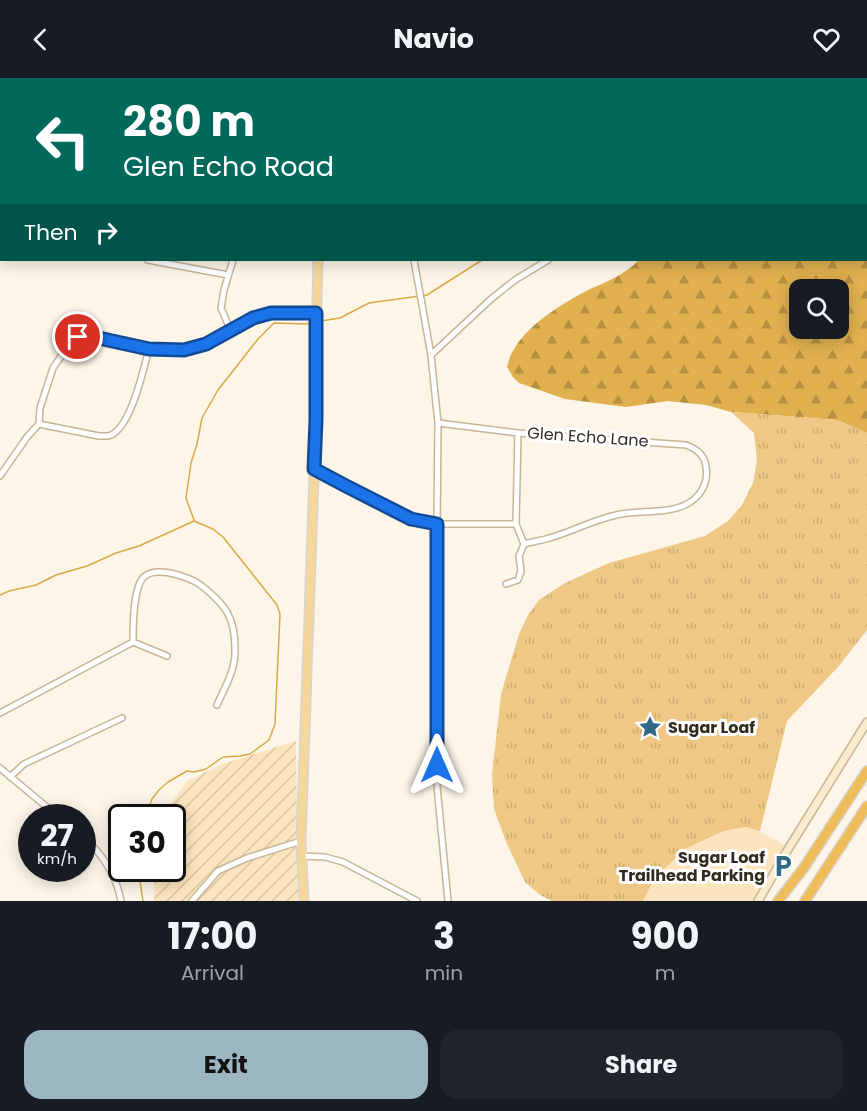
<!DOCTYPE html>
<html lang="en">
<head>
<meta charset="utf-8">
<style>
  :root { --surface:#171b24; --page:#20242c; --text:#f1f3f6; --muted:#9ea1a6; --accent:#9bb5c3 }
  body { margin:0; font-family:Poppins,sans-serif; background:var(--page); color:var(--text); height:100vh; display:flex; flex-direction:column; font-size:22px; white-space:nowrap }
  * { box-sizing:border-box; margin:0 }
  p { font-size:20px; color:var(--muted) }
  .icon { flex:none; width:33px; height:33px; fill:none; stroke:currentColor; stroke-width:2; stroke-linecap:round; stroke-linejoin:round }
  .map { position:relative; height:823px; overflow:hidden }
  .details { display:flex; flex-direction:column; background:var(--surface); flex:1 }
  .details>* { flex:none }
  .banner { position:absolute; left:0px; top:0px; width:867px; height:183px; box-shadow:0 3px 15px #0003; background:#00695c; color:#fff; overflow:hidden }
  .buttons { position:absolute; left:789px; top:201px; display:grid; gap:12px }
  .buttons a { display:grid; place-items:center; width:60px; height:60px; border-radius:12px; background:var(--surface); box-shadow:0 3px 15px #0003; font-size:30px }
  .speed { position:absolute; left:18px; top:726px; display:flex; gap:12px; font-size:30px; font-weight:700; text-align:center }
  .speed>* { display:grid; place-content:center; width:78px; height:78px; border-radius:50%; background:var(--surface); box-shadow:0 3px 15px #0003; line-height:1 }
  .speed small { font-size:15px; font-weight:400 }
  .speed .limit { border:3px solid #111; border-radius:9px; background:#fff; color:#111 }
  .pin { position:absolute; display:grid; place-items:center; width:51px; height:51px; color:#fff; margin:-26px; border:3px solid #fff; border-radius:50%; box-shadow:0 2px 6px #0007 }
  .me { position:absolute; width:66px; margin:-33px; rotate:0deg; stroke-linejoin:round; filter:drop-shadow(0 0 4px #0008) }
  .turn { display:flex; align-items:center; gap:21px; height:126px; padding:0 24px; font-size:27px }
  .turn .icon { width:78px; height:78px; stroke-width:2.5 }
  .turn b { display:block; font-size:42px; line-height:51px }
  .then { display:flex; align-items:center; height:57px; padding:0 24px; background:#0003; gap:12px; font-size:22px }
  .eta { display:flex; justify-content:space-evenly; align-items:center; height:102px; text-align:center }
  .eta b { font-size:36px; font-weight:700; line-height:42px }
  .button { display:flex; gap:12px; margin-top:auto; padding:12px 24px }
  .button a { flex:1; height:69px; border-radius:18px; background:var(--accent); color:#111; font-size:24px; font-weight:700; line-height:69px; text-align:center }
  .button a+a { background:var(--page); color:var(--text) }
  header { display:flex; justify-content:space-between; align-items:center; height:78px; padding:0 24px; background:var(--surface); font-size:27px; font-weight:700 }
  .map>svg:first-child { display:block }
  .built { fill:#fce5be }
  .industrial { fill:url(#industrial-furrows) }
  .forest { fill:url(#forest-firs); fill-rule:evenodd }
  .park { fill:url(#park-tufts) }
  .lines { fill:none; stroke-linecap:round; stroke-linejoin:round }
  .stream { stroke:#daa947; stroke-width:1.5 }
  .street-casing { stroke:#c7b597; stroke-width:8 }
  .secondary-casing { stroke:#c7b597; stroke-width:10 }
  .primary-casing { stroke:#d6d5d2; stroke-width:11 }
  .highway-casing { stroke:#d6d5d2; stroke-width:12 }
  .street { stroke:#fff; stroke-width:5 }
  .secondary { stroke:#faebce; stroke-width:7 }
  .primary { stroke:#f5d79c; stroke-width:8 }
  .highway { stroke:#efbc5a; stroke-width:9 }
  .route-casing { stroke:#114b97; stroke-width:15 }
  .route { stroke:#1a73e8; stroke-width:10 }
  .labels { text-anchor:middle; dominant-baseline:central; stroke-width:6; stroke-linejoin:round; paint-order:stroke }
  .street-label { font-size:16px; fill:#322b1f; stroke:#fff }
  .poi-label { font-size:16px; font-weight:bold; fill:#322b1f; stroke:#fff; text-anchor:start }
</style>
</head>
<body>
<header><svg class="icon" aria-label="back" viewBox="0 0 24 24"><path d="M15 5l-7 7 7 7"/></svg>Navio<svg class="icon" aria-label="heart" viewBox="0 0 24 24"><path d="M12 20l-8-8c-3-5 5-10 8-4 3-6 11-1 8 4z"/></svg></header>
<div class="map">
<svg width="867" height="823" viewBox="0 0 867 823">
  <defs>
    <pattern id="industrial-furrows" width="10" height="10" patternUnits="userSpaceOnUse" patternTransform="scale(1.5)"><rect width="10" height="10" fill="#fce5be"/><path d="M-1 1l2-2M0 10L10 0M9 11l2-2" fill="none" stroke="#d8c5a3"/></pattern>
    <pattern id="forest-firs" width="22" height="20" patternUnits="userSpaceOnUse" patternTransform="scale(1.5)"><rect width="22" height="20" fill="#e1b04f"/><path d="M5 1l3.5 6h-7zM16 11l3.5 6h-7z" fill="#b78f41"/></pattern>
    <pattern id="park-tufts" width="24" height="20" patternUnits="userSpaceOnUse" patternTransform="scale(1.5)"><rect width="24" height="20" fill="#eec884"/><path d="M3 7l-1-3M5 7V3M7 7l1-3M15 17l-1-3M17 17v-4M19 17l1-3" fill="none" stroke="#cdac72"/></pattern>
  </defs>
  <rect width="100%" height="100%" fill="#fcf5e8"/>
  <!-- built -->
  <path class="built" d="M746,749L760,753L791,771L771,806L773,807L764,823H643L656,798L687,770L724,753Z"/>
  <!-- industrial -->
  <path class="industrial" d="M296,663L298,823H154L155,791L172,790V740L162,739L187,703L223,686Z"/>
  <!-- forest -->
  <path class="forest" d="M493,0H827L824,2L493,1Z
    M866,22H867V355L837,342L731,334L706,327L668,323L626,329L565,321L519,305L513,299L507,289C514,254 558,228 588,212C608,203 624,197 639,182H866ZM800,212H838V250H800Z"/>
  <!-- park -->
  <path class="park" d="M731,334L837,342L867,355V552L838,589L787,643L760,753L746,749L724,753L687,770L656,798L643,823H552L540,817L525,804L507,766L494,731L492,697L501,616L519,556L528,537L539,522L565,505L609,485L705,458L728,443L742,427L753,405L757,382L754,355Z"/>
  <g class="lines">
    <!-- stream -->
    <path class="stream" d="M2,2L3,0
      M2,8V15
      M866,57H867
      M0,125L2,120
      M321,243L340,240L369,225L427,217L482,182
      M194,442L186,420L191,385L197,366L202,340L218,312L258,261L274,245L305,246L311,245
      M0,517L9,513L36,507L56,497L87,488L116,475L139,468L194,443L213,451L223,459L277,527L280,536L275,646L269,662L250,676L240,678L223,679L206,691L194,694L187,693L168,704L159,712L152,721L145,740
      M138,790L143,823"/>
    <!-- street casing -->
    <g class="street-casing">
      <path id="street" d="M376,0L377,2
        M148,2L150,0
        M254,2V0
        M148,182L228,197
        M414,182L431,277L438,345L437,446V708L448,823
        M231,253L221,230L224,212L233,182
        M78,259L80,237
        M431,277L491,221L515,202L548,182
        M438,345L518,355L686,367C697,371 705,377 706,389C709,405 700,420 685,427C665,436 642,432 621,436C594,441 572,454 546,461C539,463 531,464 524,466L516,446L518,355
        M39,346L99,358C104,358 109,359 113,356C132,344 143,293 149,271
        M314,391L411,441L437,446H516
        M0,398L27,359L39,346L40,330L53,290L71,264L78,259H94L149,271L184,272L206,266L253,240L271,235H316
        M506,506L518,502L521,493L519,478L524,466
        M133,564C133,548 133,514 142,501C152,487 181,497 194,503C204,508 221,524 227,534C233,544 235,560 235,571C236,591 225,609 217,627
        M0,635L133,564L167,578
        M0,690L60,740
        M10,699L24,686L122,640
        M82,758C103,776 116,796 121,823
        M302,778L325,779L343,784L417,823
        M192,823L218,793L247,780L301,763"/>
    </g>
    <!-- secondary casing -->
    <g class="secondary-casing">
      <path id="secondary" d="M758,823L787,773L867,644"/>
    </g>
    <!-- primary casing -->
    <g class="primary-casing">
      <path id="primary" d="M322,2V0
        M304,823L301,763L316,342V259L318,182"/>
    </g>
    <!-- highway casing -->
    <g class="highway-casing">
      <path id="highway" d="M778,823L803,791L867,693
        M805,823L867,728"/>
    </g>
    <!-- street -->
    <use href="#street" class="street"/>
    <!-- secondary -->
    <use href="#secondary" class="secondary"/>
    <!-- primary -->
    <use href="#primary" class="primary"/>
    <!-- highway -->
    <use href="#highway" class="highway"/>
  </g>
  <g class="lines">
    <!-- route casing -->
    <g class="route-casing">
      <path id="route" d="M78,259H94L149,271L184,272L206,266L253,240L271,235H316V342L314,391L346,408L411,441L437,446V687"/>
    </g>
    <!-- route -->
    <use href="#route" class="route"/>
  </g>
  <!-- icons -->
  <defs>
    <g id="sight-bare" transform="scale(1.8)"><path d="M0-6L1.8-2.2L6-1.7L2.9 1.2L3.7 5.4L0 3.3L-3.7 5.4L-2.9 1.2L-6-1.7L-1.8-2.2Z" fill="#326984" stroke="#fff" stroke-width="2.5" paint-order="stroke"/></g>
    <g id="parking-bare" transform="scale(1.8)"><path d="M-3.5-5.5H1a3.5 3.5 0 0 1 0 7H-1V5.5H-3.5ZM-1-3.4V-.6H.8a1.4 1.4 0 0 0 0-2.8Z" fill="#326984" stroke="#fff" stroke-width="2.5" paint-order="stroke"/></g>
  </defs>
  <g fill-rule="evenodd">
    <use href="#sight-bare" x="650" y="649"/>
    <use href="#parking-bare" x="783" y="788"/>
  </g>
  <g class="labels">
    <!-- street labels -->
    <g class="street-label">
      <text transform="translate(588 359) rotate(4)">Glen Echo Lane</text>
    </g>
    <!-- poi labels -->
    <g class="poi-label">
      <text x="668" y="649">Sugar Loaf</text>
      <text x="765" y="779" text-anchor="end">Sugar Loaf<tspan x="765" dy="18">Trailhead Parking</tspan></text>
    </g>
  </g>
</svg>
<div class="buttons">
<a><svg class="icon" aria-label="search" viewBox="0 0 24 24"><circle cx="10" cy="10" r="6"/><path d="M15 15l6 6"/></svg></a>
</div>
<div class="speed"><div>27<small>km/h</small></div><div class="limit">30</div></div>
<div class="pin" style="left:78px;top:259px;background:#d93025"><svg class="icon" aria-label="arrive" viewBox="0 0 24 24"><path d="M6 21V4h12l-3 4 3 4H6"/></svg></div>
<svg class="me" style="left:437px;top:687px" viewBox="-20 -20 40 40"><path d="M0-17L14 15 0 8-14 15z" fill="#1a73e8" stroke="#fff" stroke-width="4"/></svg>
<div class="banner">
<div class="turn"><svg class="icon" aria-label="left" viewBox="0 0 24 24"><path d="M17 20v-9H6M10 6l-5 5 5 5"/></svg><div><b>280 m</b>Glen Echo Road</div></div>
<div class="then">Then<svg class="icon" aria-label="right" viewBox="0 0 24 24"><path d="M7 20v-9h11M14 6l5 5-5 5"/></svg></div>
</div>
</div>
<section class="details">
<div class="eta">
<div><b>17:00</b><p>Arrival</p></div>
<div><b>3</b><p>min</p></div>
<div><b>900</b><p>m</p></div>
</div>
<div class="button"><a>Exit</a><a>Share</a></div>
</section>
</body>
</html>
